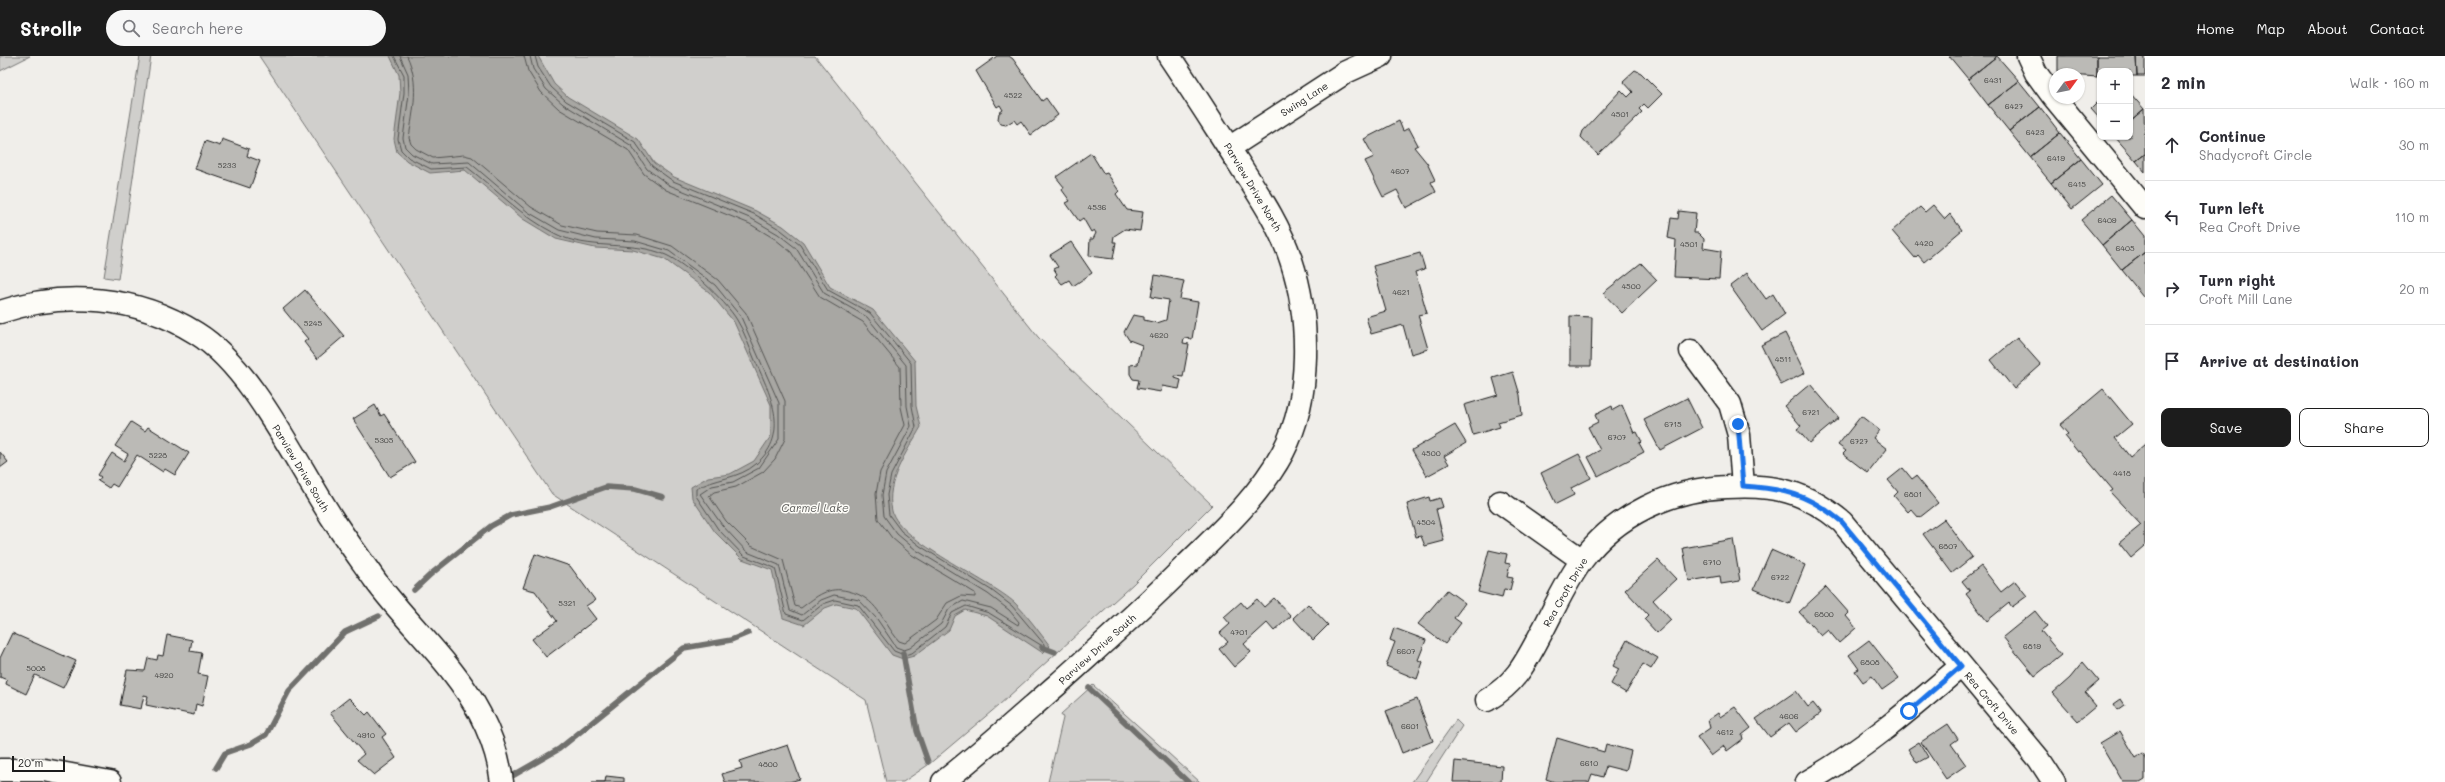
<!DOCTYPE html>
<meta charset="utf-8">
<style>
body{margin:0;font-family:Mali,sans-serif;background:#f7f7f7;color:#2b2b33}
.controls{position:absolute;right:12px;top:12px;display:grid;overflow:hidden;border-radius:8px;box-shadow:0 1px 3px #0004}
.controls button{width:36px;height:36px;display:grid;place-items:center;padding:0;border:0;border-bottom:1px solid #e1e1e2;background:#fff;color:#2b2b33;font:20px sans-serif}
.compass{position:absolute;left:2049px;top:12px;width:36px;height:36px;border-radius:50%;background:#fff;box-shadow:0 1px 3px #0004;rotate:57deg}
.scale{position:absolute;left:12px;bottom:10px;width:53px;box-sizing:border-box;padding-left:4px;border:2px solid #1c1c1c;border-top:0;font-size:11px;line-height:14px;white-space:nowrap;color:#1c1c1c;-webkit-text-stroke:3px #fdfcf7;paint-order:stroke}
.stop{position:absolute;width:12px;height:12px;margin:-9px;border:3px solid #1a73e8;border-radius:50%;background:#fff}
.stop.end{background:#1a73e8;border-color:#fff;box-shadow:0 1px 4px #0008}
.list{margin:0;padding:0;list-style:none}
h2{display:flex;justify-content:space-between;align-items:center;height:52px;margin:0;padding:0 16px;font-size:17px}
h2 small{font-size:13px;font-weight:400;color:#7c7c81}
.list li{display:grid;grid-template-columns:26px 1fr auto;gap:12px;align-items:center;box-sizing:border-box;height:72px;padding:0 16px;border-top:1px solid #e1e1e2}
.list b{display:block;font-size:15px;white-space:nowrap}
.list p{margin:0;font-size:13px;white-space:nowrap;color:#7c7c81}
.list em{font-size:13px;font-style:normal;color:#7c7c81}
.actions{display:flex;gap:8px;padding:12px 16px}
.actions a{flex:1;padding:9px 0;border:1px solid #1c1c1c;border-radius:8px;text-align:center;font-size:14px;color:#1c1c1c}
.actions .main{background:#1c1c1c;color:#fff}
.icon{flex:none;width:22px;height:22px;fill:none;stroke:currentColor;stroke-width:2;stroke-linecap:round;stroke-linejoin:round}
.map{position:relative;flex:none;width:2145px;height:726px;overflow:hidden}
header{display:flex;align-items:center;gap:24px;box-sizing:border-box;height:56px;padding:0 20px;background:#1c1c1c;color:#fff}
header strong{font-size:19px}
nav{display:flex;gap:22px;margin-inline-start:auto;font-size:14px}
.search{width:280px;height:36px;background:#f7f7f7;display:flex;align-items:center;gap:10px;box-sizing:border-box;padding:0 14px;border-radius:22px;color:#7c7c81;font-size:15px}
main{display:flex}
aside{flex:1;background:#fff}
.map>svg:first-child{display:block}
.green{fill:#d0cfcc;stroke:#767674}
.water{fill:#a8a7a3;stroke:#706f6d}
.lines{fill:none;stroke-linecap:round;stroke-linejoin:round}
.shore{stroke:#545452;stroke-width:1}
.stream{stroke:#706f6d;stroke-width:5.5}
.building{fill:#bbbab6;stroke:#1c1c1c}
.minor-casing{stroke:#1c1c1c;stroke-width:25}
.minor{stroke:#fdfcf7;stroke-width:22}
.route{stroke:#1a73e8;stroke-width:5}
.labels{text-anchor:middle;dominant-baseline:central;stroke-width:3;stroke-linejoin:round;paint-order:stroke}
.number-label{font-size:8px;fill:#444442}
.street-label{font-size:10px;fill:#1c1c1c;stroke:#fdfcf7}
.water-label{font-size:11px;font-style:italic;fill:#5b5b59;stroke:#fdfcf7}
</style>
<header>
<strong>Strollr</strong>
<div class="search"><svg class="icon" aria-label="search" viewBox="0 0 24 24"><circle cx="10" cy="10" r="6"/><path d="M15 15l6 6"/></svg>Search here</div>
<nav><a>Home</a><a>Map</a><a>About</a><a>Contact</a></nav>
</header>
<main>
<div class="map">
<svg width="2145" height="726" viewBox="0 0 2145 726">
<rect width="100%" height="100%" fill="#f0eeea"/>
<filter id="ink" filterUnits="userSpaceOnUse"><feTurbulence type="fractalNoise" baseFrequency=".025" numOctaves="2"/><feDisplacementMap in="SourceGraphic" scale="8" xChannelSelector="R" yChannelSelector="G"/><feConvolveMatrix kernelMatrix="1 2 1 2 8 2 1 2 1" color-interpolation-filters="sRGB"/></filter>
<g filter="url(#ink)">
<!-- green -->
<path class="green" d="M0,0H30L0,15Z
M140,0H151L118,223L104,221Z
M259,0H815L1038,281L1212,449L1133,528L998,650L928,709L903,726H886L866,644L552,438Z
M1093,629L1200,726H1048L1063,662L1061,658Z
M1456,664L1462,670L1426,726H1412Z"/>
<!-- water -->
<path class="water" d="M390,0H538L554,28L568,41L638,83L654,107L674,121L756,155L783,170L803,186L830,231L873,254L915,305L916,350L921,371C907,396 885,425 892,455C899,485 990,524 1015,547C1028,560 1039,576 1050,590L1043,597L987,560L965,554L955,560L949,574L914,600L903,603L892,599L856,552L836,548L825,552L804,569L783,562L772,514L742,503L715,476L692,442L691,431L708,421L730,418L754,405L771,380V349L734,266L709,236L664,203L633,194L595,192L556,183L523,163L465,114L430,117L407,105L397,96L394,83L400,37L399,19Z"/>
<g class="lines">
<!-- shore -->
<path class="shore" d="M394,0L404,19V37L398,83L401,94L409,102L431,113L467,111C497,134 522,161 556,178C588,195 632,184 666,199C686,208 725,244 737,264C744,275 749,290 754,302C769,336 792,377 756,408C739,423 715,422 696,433V440L718,473L744,500L775,512L786,558L803,564L823,548L835,544L858,549L894,595L904,599L912,597L945,571L952,557L966,550L989,557L1044,591V588L1012,550L991,534L920,490L901,475L889,459L887,439L891,419L916,371L912,350L911,307L870,257L828,234L800,189L781,174L754,158L673,125L652,110L635,86L566,45L551,31L538,11L535,0
M400,0L408,18L409,38L403,82L405,91L412,98L432,108L469,106L528,156L559,174L596,183L635,185L669,195L715,229L741,261L779,347V383L759,412L733,426L712,430L700,438L722,469L747,496L779,509L790,554L802,559L821,544L834,539L859,544L877,563L896,591L904,594L910,592L941,568L949,553L963,545L991,552L1018,569L1019,566L1009,554L988,538L916,494L897,478L884,460L882,439L886,417L911,370L907,350L906,309L867,261L824,237L796,192L778,178L752,163L669,129L647,113L632,90L563,48L546,33L533,13L530,0
M407,0C420,27 413,54 409,82L411,88L416,93L433,102L464,99L472,101L531,151L562,169L597,177L637,179L672,190L718,224L746,257L785,345V383L775,403L763,416L736,431L714,436L709,440L726,465L751,490L783,504L795,550L801,552C817,540 828,530 848,535C878,542 881,564 899,585L905,587L936,564L947,547L961,540L975,541V537L912,499L892,482L878,463L876,438L880,416L905,369L901,351L900,311L863,266L820,241L791,196L775,183L750,168L666,134L644,118L628,94L559,53L541,36L528,15L524,0"/>
<!-- stream -->
<path class="stream" d="M414,534L431,518L491,470L511,459L550,451L606,431L635,433L663,441
M1042,591L1055,596
M903,597L917,675L928,706
M1089,632L1188,726
M216,712L225,697L251,688L266,679L289,635L345,576L379,560
M514,719L559,693L684,592L731,584L748,577"/>
</g>
<!-- building -->
<path class="building" d="M997,0H1009L1013,3L1042,45L1046,42L1058,59L1031,79L1021,65L1017,68L1014,64L1006,69L1001,68L998,63L999,57L1003,54L1000,49L997,51L976,15Z
M1949,0H1997L1968,23Z
M1997,0L2019,25L1988,49L1968,23Z
M2058,0H2097V21L2058,18Z
M2097,0H2136L2137,20H2130V15H2100V21H2097Z
M2136,0H2145V20H2137Z
M1635,14L1641,17L1662,38L1648,52L1644,48L1639,53L1642,56L1598,99L1581,81L1583,75L1621,34L1628,41L1633,36L1623,25Z
M2019,25L2040,51L2009,75L1988,49Z
M2130,37L2144,53L2130,65Z
M2100,44V63L2091,53Z
M2040,51L2060,77L2030,101L2009,75Z
M2144,53L2145,98L2136,105L2115,81H2130V65Z
M1399,65L1403,75L1409,72L1418,89L1414,91L1427,107L1435,124L1431,126L1436,136L1406,152L1397,134L1383,141L1365,105L1374,101L1364,83Z
M2060,77L2081,103L2051,127L2030,101Z
M222,83L249,93L247,100L260,105L250,132L195,113L205,85L220,90Z
M1091,97L1104,118L1107,117L1119,135L1116,138L1127,154L1143,156L1140,175L1125,173L1114,180L1113,186H1116L1113,203L1089,200L1090,183H1093L1096,177L1094,174L1091,176L1083,162L1079,165L1066,147L1070,145L1062,134L1064,131L1056,121Z
M2145,98V116L2136,105Z
M2081,103L2102,129L2072,153L2051,127Z
M2111,139L2132,164L2102,189L2081,164Z
M1933,149L1945,163L1950,158L1962,174L1924,206L1918,199L1915,202L1892,175L1920,151L1925,156Z
M1679,155L1696,157L1694,177H1698L1704,183L1703,192L1721,195L1719,223L1674,221L1676,184L1668,182L1671,162L1678,163Z
M2132,164L2145,180V196L2122,214L2102,189Z
M1071,186L1092,217L1073,230L1069,224L1062,228L1055,220L1057,218L1054,213L1058,211L1050,199Z
M2145,196V238L2143,240L2122,214Z
M1420,197L1425,213L1415,216L1427,257L1418,259L1428,293L1411,298L1403,269L1371,278L1366,261L1386,255L1373,210Z
M1641,207L1657,224L1622,257L1603,237Z
M1747,217L1766,243L1773,238L1785,258L1762,275L1730,230Z
M1155,219L1184,225L1180,243L1198,246L1192,283L1184,282L1183,287L1189,288L1183,321L1175,320V322L1181,324L1179,333L1162,330L1161,336L1137,332L1139,324L1133,323L1130,318V309L1138,308L1142,289L1129,284L1124,276L1133,259L1144,261V264L1157,267L1166,264L1169,244L1151,241Z
M305,234L344,280L317,303L304,286L308,283L283,253Z
M1570,260L1592,261L1591,310H1570Z
M1785,277L1805,317L1781,329L1761,289Z
M2017,282L2041,309L2014,333L1991,304Z
M1513,316L1520,339L1522,359L1498,366L1500,371L1473,379L1464,349L1498,339L1493,322Z
M1810,328L1839,362L1809,387L1797,373L1801,370L1784,350Z
M2103,333L2132,368L2115,382L2130,401L2145,388V490L2131,502L2119,487L2141,469L2110,436L2113,434L2080,395L2078,396L2065,380L2068,378L2060,369Z
M1687,342L1702,372L1660,394L1644,364Z
M375,349L381,360L384,358L415,406L390,421L353,363Z
M1622,349L1634,377L1637,376L1642,386L1639,387L1644,396L1598,420L1588,401L1600,394L1588,371L1598,366L1595,359L1612,350L1613,354Z
M1861,360L1879,374L1873,382L1887,393L1868,417L1843,398L1846,395L1838,389Z
M131,366L145,375L148,371L189,397L175,419L165,413L163,416L137,399L117,431L112,428L109,432L98,425L101,421L98,419L112,397L124,405L128,398L115,390Z
M1455,369L1466,387L1444,400L1449,408L1427,420L1412,394Z
M0,396L8,406L0,412Z
M1579,398L1591,422L1571,432L1574,439L1556,448L1541,417Z
M1903,412L1912,423L1916,420L1938,447L1919,462L1911,453L1908,456L1894,440L1898,436L1888,424Z
M1429,441L1430,445L1440,442L1443,451L1436,453L1444,485L1425,490L1421,480L1416,481L1407,448Z
M1944,463L1972,501L1952,517L1923,478Z
M1733,483L1740,525L1721,528L1720,520L1689,525L1683,492Z
M1489,494L1507,498L1505,507L1510,508L1507,521L1513,522L1510,534L1504,533L1502,542L1478,536Z
M1771,494L1805,509L1789,548L1754,533Z
M535,498L570,510L595,544L586,550L596,563L546,601L532,583L557,565L535,535L523,532Z
M1658,504L1676,523L1653,544L1671,564L1657,577L1644,563L1648,559L1625,534Z
M1981,510L2001,536L2015,525L2027,540L2012,551L2009,547L1987,565L1966,538L1970,535L1962,525Z
M1826,531L1849,557L1846,560L1856,572L1839,587L1828,574L1821,580L1799,556Z
M1447,534L1465,547L1454,562L1461,567L1445,588L1418,568Z
M1274,542L1291,560L1274,575L1267,567L1244,588L1251,596L1234,611L1219,593L1228,586L1220,577L1230,568L1224,561L1241,546L1246,552L1257,543L1264,551Z
M1308,548L1328,569L1313,584L1293,562Z
M2035,555L2047,570L2041,575L2061,599L2035,620L2003,581Z
M1394,572L1426,584L1418,604L1423,606L1417,623L1386,610L1395,586L1390,584Z
M12,577L76,605L63,632L35,619L26,638L6,628L7,624L0,621V602Z
M167,579L192,584L190,595L202,597L198,618L208,620L202,650L196,648L194,659L146,649L148,640L144,639L141,653L120,649L127,614L145,615L148,602L157,604L158,599L163,600Z
M1627,584L1658,602L1651,613L1643,608L1626,637L1611,628L1619,613L1613,610Z
M1869,584L1899,622L1882,634L1872,620L1863,626L1855,615L1859,613L1849,599Z
M2083,606L2099,625L2085,637L2096,650L2078,665L2053,637L2070,622Z
M1796,635L1808,651L1813,647L1821,657L1796,676L1789,667L1770,681L1756,663Z
M349,642L366,659L369,656L386,678L382,681L396,702L374,719L357,704L364,698L330,657Z
M1417,643L1433,685L1402,697L1386,655Z
M2121,643L2125,649L2118,654L2114,648Z
M1735,651L1751,672L1742,679L1743,683L1727,695L1724,690L1711,700L1697,681L1710,672L1708,664L1718,657L1720,661Z
M1948,668L1958,683L1951,688L1966,709L1946,723L1921,686Z
M2120,675L2136,702L2143,697L2145,701V723L2140,726H2123L2100,687Z
M1557,682L1604,696L1606,688L1631,695L1626,715L1606,710L1603,721L1592,718L1589,726H1555L1546,723Z
M1919,686L1928,701L1917,707L1908,693Z
M788,689L800,723L789,726H725L722,718L742,712L740,705Z
M1455,705L1502,710L1501,726H1453Z
M606,720L624,722V726H592H605Z"/>
<g class="lines">
<defs>
<path id="minor" d="M2028,0L2036,17L2052,39L2145,152
M1229,92L1346,16L1381,0
M0,256C65,234 137,240 196,277C253,312 297,409 334,465C347,485 361,504 375,524C408,569 454,608 480,658C491,679 499,703 502,726
M1691,295L1730,348L1739,379L1743,430
M1500,446L1582,504
M1487,644C1518,626 1527,603 1544,572C1556,549 1567,524 1583,503C1616,459 1671,433 1727,431C1774,428 1805,435 1842,466L2039,703L2054,726
M0,714H44L110,726
M943,726C983,695 1020,661 1058,628C1100,590 1142,553 1182,513C1218,478 1259,441 1283,396C1312,341 1310,261 1291,204C1279,167 1257,136 1236,103C1214,69 1192,34 1169,0
M1807,726C1863,694 1912,652 1961,610"/>
</defs>
<!-- minor casing -->
<use href="#minor" class="minor-casing"/>
<!-- minor -->
<use href="#minor" class="minor"/>
</g>
</g>
<g class="lines" filter="url(#ink)">
<!-- route -->
<path class="route" d="M1738,368L1743,430C1785,433 1808,438 1842,466L1961,610L1909,655"/>
</g>
<g class="labels">
<!-- number labels -->
<g class="number-label">
<text x="1993" y="24">6431</text>
<text x="1013" y="39">4522</text>
<text x="2014" y="50">6427</text>
<text x="1620" y="58">4501</text>
<text x="2035" y="76">6423</text>
<text x="2056" y="102">6419</text>
<text x="227" y="109">5233</text>
<text x="1400" y="115">4607</text>
<text x="2077" y="128">6415</text>
<text x="1097" y="151">4536</text>
<text x="2107" y="164">6409</text>
<text x="1924" y="187">4420</text>
<text x="1689" y="188">4501</text>
<text x="2125" y="192">6405</text>
<text x="1631" y="230">4500</text>
<text x="1401" y="236">4621</text>
<text x="313" y="267">5245</text>
<text x="1159" y="279">4620</text>
<text x="1783" y="303">4511</text>
<text x="1811" y="356">6721</text>
<text x="1673" y="368">6715</text>
<text x="1617" y="381">6707</text>
<text x="384" y="384">5305</text>
<text x="1859" y="385">6727</text>
<text x="1431" y="397">4500</text>
<text x="158" y="399">5228</text>
<text x="2122" y="417">4418</text>
<text x="1913" y="438">6801</text>
<text x="1426" y="466">4504</text>
<text x="1948" y="490">6807</text>
<text x="1712" y="506">6710</text>
<text x="1780" y="521">6722</text>
<text x="567" y="547">5321</text>
<text x="1824" y="558">6800</text>
<text x="1239" y="576">4701</text>
<text x="2032" y="590">6819</text>
<text x="1406" y="595">6607</text>
<text x="1870" y="606">6808</text>
<text x="36" y="612">5008</text>
<text x="164" y="619">4920</text>
<text x="1789" y="660">4606</text>
<text x="1410" y="670">6601</text>
<text x="1725" y="676">4612</text>
<text x="366" y="679">4910</text>
<text x="1589" y="707">6610</text>
<text x="768" y="708">4800</text>
</g>
<!-- street labels -->
<g class="street-label">
<text transform="translate(1304 43) rotate(-33)">Swing Lane</text>
<text transform="translate(1253 131) rotate(59)">Parview Drive North</text>
<text transform="translate(301 412) rotate(59)">Parview Drive South</text>
<text transform="translate(1565 536) rotate(-60)">Rea Croft Drive</text>
<text transform="translate(1097 593) rotate(-42)">Parview Drive South</text>
<text transform="translate(1992 647) rotate(50)">Rea Croft Drive</text>
</g>
<!-- water labels -->
<g class="water-label">
<text x="815" y="451">Carmel Lake</text>
</g>
</g>
</svg>
<div class="controls">
<button>+</button>
<button>−</button>
</div>
<svg class="compass" viewBox="-18 -18 36 36"><path d="M0-13l5 13h-10z" fill="#e53935"/><path d="M0 13l5-13h-10z" fill="#7c7c81"/></svg>
<div class="scale">20 m</div>
<div class="stop" style="left:1909px;top:655px"></div>
<div class="stop end" style="left:1738px;top:368px"></div>
</div>
<aside>
<h2>2 min<small>Walk · 160 m</small></h2>
<ul class="list">
<li><svg class="icon" aria-label="ahead" viewBox="0 0 24 24"><path d="M12 20V5M6 11l6-6 6 6"/></svg><div><b>Continue</b><p>Shadycroft Circle</p></div><em>30 m</em></li>
<li><svg class="icon" aria-label="left" viewBox="0 0 24 24"><path d="M17 20v-9H6M10 6l-5 5 5 5"/></svg><div><b>Turn left</b><p>Rea Croft Drive</p></div><em>110 m</em></li>
<li><svg class="icon" aria-label="right" viewBox="0 0 24 24"><path d="M7 20v-9h11M14 6l5 5-5 5"/></svg><div><b>Turn right</b><p>Croft Mill Lane</p></div><em>20 m</em></li>
<li><svg class="icon" aria-label="arrive" viewBox="0 0 24 24"><path d="M6 21V4h12l-3 4 3 4H6"/></svg><div><b>Arrive at destination</b></div></li>
</ul>
<div class="actions"><a class="main">Save</a><a>Share</a></div>
</aside>
</main>
